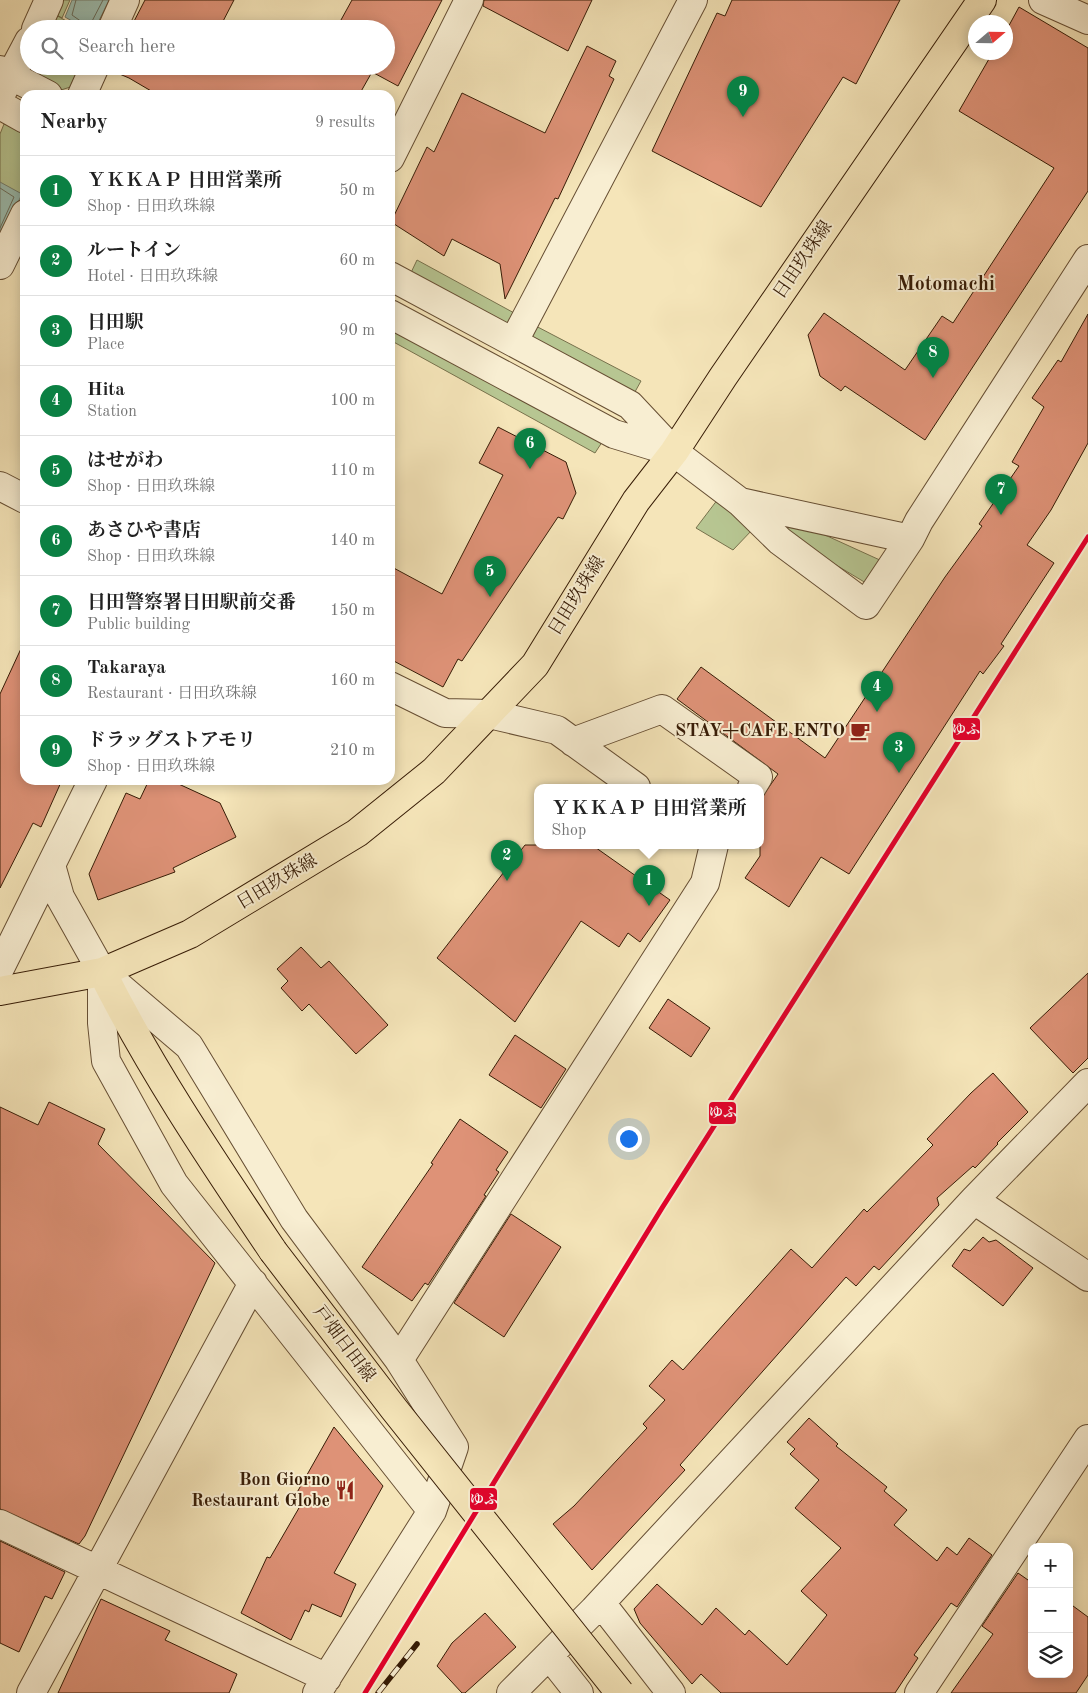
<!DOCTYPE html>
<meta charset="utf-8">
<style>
body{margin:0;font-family:"Old Standard TT","Noto Serif JP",serif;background:#f2f2f2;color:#222}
.controls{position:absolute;right:15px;bottom:15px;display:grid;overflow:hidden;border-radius:10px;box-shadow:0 2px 12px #0003}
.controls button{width:45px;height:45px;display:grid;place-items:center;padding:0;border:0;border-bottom:1px solid #e0e0e0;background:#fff;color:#222;font:25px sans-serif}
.compass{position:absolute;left:968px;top:15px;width:45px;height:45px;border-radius:50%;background:#fff;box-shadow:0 2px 12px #0003;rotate:70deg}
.you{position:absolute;left:628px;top:1138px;width:18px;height:18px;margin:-12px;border:4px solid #fff;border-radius:50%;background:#1a73e8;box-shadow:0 0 0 8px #1a73e833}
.badge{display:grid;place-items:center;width:32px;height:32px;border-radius:50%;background:#0b8043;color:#fff;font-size:16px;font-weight:700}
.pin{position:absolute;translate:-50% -41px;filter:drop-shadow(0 1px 2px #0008)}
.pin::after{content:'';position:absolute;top:26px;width:18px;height:15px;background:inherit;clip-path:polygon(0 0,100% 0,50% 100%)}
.popup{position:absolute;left:534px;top:784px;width:230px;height:65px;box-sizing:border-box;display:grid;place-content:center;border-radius:10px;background:#fff;filter:drop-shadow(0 1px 4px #0005);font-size:16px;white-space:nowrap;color:#767676}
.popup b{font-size:19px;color:#222}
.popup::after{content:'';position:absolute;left:50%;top:100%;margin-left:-10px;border:10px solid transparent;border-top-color:#fff}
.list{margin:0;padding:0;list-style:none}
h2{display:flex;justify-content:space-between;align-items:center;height:65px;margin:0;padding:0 20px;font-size:21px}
h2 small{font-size:16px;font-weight:400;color:#767676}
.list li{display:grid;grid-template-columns:32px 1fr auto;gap:15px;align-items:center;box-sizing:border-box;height:70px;padding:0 20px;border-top:1px solid #e0e0e0}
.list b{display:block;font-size:19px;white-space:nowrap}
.list p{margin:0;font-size:16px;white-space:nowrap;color:#767676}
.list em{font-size:16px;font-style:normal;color:#767676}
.icon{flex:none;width:28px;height:28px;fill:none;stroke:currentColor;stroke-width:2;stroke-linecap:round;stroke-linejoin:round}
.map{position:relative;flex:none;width:1088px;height:1693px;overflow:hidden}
.search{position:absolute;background:#fff;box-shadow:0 2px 12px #0003;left:20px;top:20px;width:375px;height:55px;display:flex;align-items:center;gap:12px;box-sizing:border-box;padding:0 18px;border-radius:28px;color:#767676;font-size:19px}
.panel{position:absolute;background:#fff;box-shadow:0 2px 12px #0003;left:20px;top:90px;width:375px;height:695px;border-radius:15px}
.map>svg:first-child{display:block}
.green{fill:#b7c692;stroke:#77714c}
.water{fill:#9cbfb2;stroke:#747e6d}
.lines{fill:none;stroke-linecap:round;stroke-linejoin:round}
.shore{stroke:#6a6e5c;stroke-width:1}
.building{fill:#de9277;stroke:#371c06}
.minor-casing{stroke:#664e33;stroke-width:30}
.major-casing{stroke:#371c06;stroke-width:30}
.minor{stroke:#f8eed2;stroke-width:28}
.major{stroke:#f5e5b9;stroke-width:28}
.rail-casing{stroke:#371c06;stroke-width:5.5}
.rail{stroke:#f8eed2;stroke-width:4;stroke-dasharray:11;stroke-linecap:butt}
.major-bridge-casing{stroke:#371c06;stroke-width:30;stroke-linecap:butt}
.major-bridge{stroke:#f5e5b9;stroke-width:28}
.rail-1-casing{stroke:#f8eed2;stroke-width:9}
.rail-1{stroke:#e4002b;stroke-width:5}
.labels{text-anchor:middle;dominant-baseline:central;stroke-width:4;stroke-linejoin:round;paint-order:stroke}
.street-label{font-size:18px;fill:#371c06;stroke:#f8eed2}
.poi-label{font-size:18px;font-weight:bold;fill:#371c06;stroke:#f8eed2;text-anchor:end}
.quarter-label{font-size:20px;font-weight:bold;fill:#371c06;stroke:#f8eed2}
.line-badge{stroke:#f8eed2;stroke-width:2}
.badge-label{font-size:14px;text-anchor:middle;font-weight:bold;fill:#fff}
</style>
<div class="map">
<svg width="1088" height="1693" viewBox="0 0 1088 1693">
<rect width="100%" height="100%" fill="#f5e5b9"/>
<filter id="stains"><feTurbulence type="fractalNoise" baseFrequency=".004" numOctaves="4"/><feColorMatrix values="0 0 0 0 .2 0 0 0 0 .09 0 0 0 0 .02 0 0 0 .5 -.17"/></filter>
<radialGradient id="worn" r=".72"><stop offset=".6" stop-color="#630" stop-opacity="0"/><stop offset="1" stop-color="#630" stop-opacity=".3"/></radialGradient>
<!-- green -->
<path class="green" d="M57,0H70L62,18L52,12Z
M56,15L80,29H49Z
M34,66H88L83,83L61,90C50,84 37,80 34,66Z
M21,121L25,122V198L0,183V134L4,124Z
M417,260L516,314L505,333L407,281Z
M390,318L606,436L595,453L390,340Z
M532,324L641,381L631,399L521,341Z
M718,499L753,529L733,550L696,528Z
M781,521L814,530L882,561L866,583L786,535Z"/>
<!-- water -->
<path class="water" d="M72,0H109L95,29H86L65,17Z
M0,182L22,194L0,240Z"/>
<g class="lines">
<!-- shore -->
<path class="shore" d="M76,0L72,15L89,27L103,0
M0,188L14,197L0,228"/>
</g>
<!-- building -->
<path class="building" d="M145,0H234L219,29H130Z
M352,0H442L398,86L372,72L359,95H158L129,78L110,70L111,66H386V29H336Z
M484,0H592L568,51L483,6Z
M732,0H900L856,84L843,77L761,207L652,151L717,13L725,16Z
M1019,7L1088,48V191L925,440L845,386L841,391L820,376L808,335L824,313L905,370L942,316L953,323L1054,168L959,111L993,52H1006V31Z
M587,46L616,61L609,76L614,79L558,199L555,198L505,299L500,264L452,239L444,256L391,222L427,147L434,152L462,93L545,133Z
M1088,314V443L1051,510L1027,545L1054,563L1001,644L1004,646L983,674L980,671L849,874L821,857L789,907L745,878L760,856V800L778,774L677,699L701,667L825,758L945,577L982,526L979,524L1019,466L1012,462L1044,407L1032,398L1058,360L1061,362Z
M498,427L566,462L576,493L563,519L558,517L462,661L458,659L443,687L390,659V566L442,594L503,475L479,463Z
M25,640V780H62L41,827L33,823L0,888V694Z
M149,780H170L220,803L236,837L173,868L175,872L98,900L89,874L126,793L140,799Z
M525,845H592L670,900L640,942L628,933L619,947L581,921L515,1022L437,958Z
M301,947L321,968L329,961L388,1025L356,1054L309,1004L302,1011L281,988L288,981L277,969Z
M1088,973V1058L1073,1073L1030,1028Z
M668,999L710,1028L691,1057L649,1028Z
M515,1035L566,1069L541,1108L489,1075Z
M993,1073L1028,1112L997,1143L998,1144L975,1168L973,1166L937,1198L939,1205L879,1270L874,1266L856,1286L846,1277L680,1465L685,1470L592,1570L553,1524L574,1506L647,1428L643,1424L665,1400L649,1386L672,1360L683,1370L791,1249L812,1268L864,1209L867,1212L933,1145L927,1139L971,1093Z
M49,1102L105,1129L98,1144L215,1263L85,1536L79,1544L0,1509V1107L38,1125Z
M460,1119L508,1152L496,1170L499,1172L484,1195L486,1196L428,1285L425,1283L412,1301L362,1267L433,1164L431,1163Z
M511,1214L561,1247L504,1337L454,1303Z
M983,1237L989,1242L996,1240L1033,1268L1003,1306L952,1266L964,1249L970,1251Z
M809,1418L838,1444L836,1446L887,1487L884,1491L907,1510L894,1525L937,1561L947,1547L957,1555L969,1538L992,1555L957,1607L951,1603L914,1655L918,1658L895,1693H721L701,1674L692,1684L640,1623L634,1609L657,1584L702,1625L716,1608L745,1635L749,1630L787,1665L827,1615L801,1591L841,1548L795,1508L819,1480L790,1454L795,1449L787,1442Z
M334,1427L383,1486L334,1573L356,1584L341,1617L312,1604L309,1612L305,1610L291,1640L241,1613L267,1557L270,1558L303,1501L295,1496Z
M0,1541L65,1572L52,1599L45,1596L19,1652L0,1643Z
M1018,1573L1028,1580L1032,1575V1674H1069V1603L1088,1617V1675L1076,1693H951L993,1634L982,1626Z
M101,1599L170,1631L165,1640L237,1674L229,1693H58Z
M485,1613L516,1647L465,1693H462L437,1666L452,1643Z"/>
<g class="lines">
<defs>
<path id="minor" d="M1043,0L1088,20
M36,29L49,0
M112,29L125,0
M0,70L48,95
M82,95L95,66
M0,96L29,41
M0,105L25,119
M390,158L469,0
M0,265L25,214
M390,276L630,405L674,452L740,502L780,541L866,605L910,539L740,502
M390,314L614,434L673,452
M514,341L693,0
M0,486L25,499
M910,539L919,521L1088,259
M390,686L445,713L489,714L557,730L636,787
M573,742L662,709L758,777L752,787
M51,865L60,897L102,972L189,1046L294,1219L399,1360L454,1447L432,1511L317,1693
M0,968L93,780
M102,972V1023L106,1061L174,1184L432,1511
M974,1200L1088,1277
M399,1360L705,883L714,845
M0,1524L327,1678
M601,1603L671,1693
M549,1655L579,1693
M31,1693L253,1283
M511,1693L594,1610L974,1200L1088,1083
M919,1693L1088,1439"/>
<path id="major" d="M102,972C151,1070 212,1160 273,1251
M0,991L102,972L190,934L357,833L434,771L535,665L636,501L674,452L723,377L982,0"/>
</defs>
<!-- minor casing -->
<use href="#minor" class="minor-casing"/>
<!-- major casing -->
<use href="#major" class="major-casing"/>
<!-- minor -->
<use href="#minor" class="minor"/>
<!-- major -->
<use href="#major" class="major"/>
<defs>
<path id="rail" d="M378,1693L417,1644"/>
</defs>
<!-- rail casing -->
<use href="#rail" class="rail-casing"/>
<!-- rail -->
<use href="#rail" class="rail"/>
<defs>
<path id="major-bridge" d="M273,1251L394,1409L620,1693"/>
</defs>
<!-- major-bridge casing -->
<use href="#major-bridge" class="major-bridge-casing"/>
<!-- major-bridge -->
<use href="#major-bridge" class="major-bridge"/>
<defs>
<path id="rail-1" d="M365,1693L662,1208L1088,537"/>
</defs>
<!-- rail-1 casing -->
<use href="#rail-1" class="rail-1-casing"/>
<!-- rail-1 -->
<use href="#rail-1" class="rail-1"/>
</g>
<!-- icons -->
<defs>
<symbol id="cafe-bare" viewBox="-9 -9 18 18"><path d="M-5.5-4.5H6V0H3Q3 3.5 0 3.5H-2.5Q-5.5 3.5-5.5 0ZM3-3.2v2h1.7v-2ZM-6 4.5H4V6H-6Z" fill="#8f2418" stroke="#f8eed2" stroke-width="2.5" paint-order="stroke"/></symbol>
<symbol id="restaurant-bare" viewBox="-9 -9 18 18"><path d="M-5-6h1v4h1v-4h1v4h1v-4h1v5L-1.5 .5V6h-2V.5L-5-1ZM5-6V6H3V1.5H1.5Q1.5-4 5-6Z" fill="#8f2418" stroke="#f8eed2" stroke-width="2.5" paint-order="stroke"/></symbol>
</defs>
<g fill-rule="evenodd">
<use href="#cafe-bare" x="846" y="717" width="28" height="28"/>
<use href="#restaurant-bare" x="331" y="1476" width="28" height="28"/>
</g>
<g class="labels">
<!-- street labels -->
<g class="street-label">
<text transform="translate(803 260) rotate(-56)">日田玖珠線</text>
<text transform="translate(577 596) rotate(-58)">日田玖珠線</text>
<text transform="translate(277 882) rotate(-31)">日田玖珠線</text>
<text transform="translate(344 1344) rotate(53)">戸畑日田線</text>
</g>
<!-- poi labels -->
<g class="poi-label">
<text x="845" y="731">STAY+CAFE ENTO</text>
<text x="330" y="1480">Bon Giorno<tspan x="330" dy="21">Restaurant Globe</tspan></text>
</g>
<!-- quarter labels -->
<g class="quarter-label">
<text x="946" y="285">Motomachi</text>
</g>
</g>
<g class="line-badge">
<rect x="952" y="717" width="29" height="24" rx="5" fill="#e4002b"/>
<rect x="708" y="1101" width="29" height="24" rx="5" fill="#e4002b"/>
<rect x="469" y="1487" width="29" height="24" rx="5" fill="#e4002b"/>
</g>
<g class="badge-label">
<text x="966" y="734">ゆふ</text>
<text x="723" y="1117">ゆふ</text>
<text x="484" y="1504">ゆふ</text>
</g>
<rect width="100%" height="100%" filter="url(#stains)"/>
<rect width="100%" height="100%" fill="url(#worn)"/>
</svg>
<div class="controls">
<button>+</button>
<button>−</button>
<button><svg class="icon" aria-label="layers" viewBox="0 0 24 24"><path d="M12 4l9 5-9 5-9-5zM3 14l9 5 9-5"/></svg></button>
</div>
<svg class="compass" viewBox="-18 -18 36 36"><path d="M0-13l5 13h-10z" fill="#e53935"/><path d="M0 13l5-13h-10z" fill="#767676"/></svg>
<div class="you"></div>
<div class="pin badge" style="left:649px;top:906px">1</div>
<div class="popup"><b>ＹＫＫＡＰ 日田営業所</b>Shop</div>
<div class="pin badge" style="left:507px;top:881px">2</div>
<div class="pin badge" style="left:899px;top:773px">3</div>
<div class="pin badge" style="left:877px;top:712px">4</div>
<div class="pin badge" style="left:490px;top:597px">5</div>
<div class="pin badge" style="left:530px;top:469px">6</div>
<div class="pin badge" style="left:1001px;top:515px">7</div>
<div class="pin badge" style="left:933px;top:378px">8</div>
<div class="pin badge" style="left:743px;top:117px">9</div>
<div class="search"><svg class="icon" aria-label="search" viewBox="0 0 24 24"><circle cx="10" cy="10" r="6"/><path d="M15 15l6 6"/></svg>Search here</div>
<section class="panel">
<h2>Nearby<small>9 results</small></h2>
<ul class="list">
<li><span class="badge">1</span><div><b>ＹＫＫＡＰ 日田営業所</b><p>Shop · 日田玖珠線</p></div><em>50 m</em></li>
<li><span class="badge">2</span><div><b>ルートイン</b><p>Hotel · 日田玖珠線</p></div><em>60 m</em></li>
<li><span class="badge">3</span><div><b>日田駅</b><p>Place</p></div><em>90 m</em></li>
<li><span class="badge">4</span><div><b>Hita</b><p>Station</p></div><em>100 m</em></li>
<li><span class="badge">5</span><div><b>はせがわ</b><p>Shop · 日田玖珠線</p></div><em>110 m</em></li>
<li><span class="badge">6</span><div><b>あさひや書店</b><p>Shop · 日田玖珠線</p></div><em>140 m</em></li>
<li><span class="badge">7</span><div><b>日田警察署日田駅前交番</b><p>Public building</p></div><em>150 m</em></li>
<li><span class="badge">8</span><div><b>Takaraya</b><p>Restaurant · 日田玖珠線</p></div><em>160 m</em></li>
<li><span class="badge">9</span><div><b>ドラッグストアモリ</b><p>Shop · 日田玖珠線</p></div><em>210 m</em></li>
</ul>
</section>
</div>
